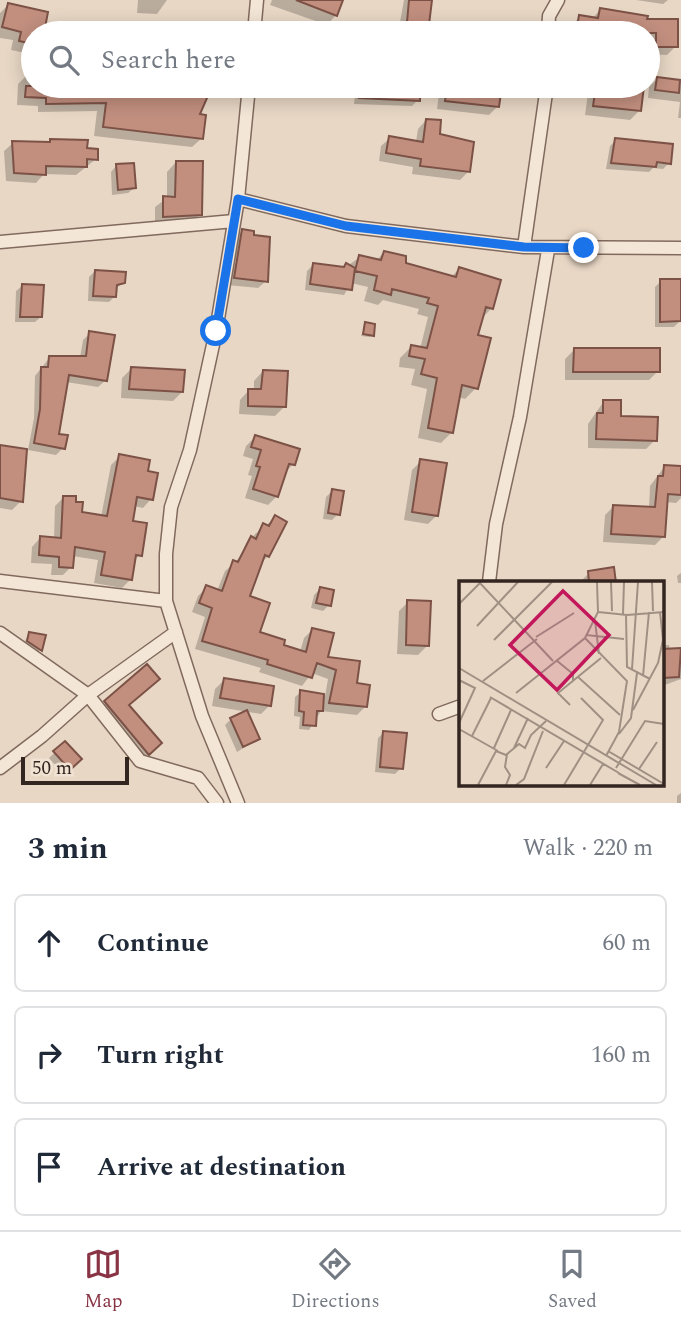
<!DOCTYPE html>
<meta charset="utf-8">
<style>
body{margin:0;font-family:Spectral,serif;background:#f2f2f3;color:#1f2937}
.scale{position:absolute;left:21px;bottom:18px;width:108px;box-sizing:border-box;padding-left:7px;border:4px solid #33251f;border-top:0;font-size:19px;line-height:24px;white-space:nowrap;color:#33251f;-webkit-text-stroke:5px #f1e3d3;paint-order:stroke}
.stop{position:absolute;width:21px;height:21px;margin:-16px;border:5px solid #1a73e8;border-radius:50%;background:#fff}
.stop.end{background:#1a73e8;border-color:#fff;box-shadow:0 2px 7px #0008}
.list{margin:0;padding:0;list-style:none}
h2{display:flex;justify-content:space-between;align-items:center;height:91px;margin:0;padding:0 28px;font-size:30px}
h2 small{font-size:23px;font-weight:400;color:#747a83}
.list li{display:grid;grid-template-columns:46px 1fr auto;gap:21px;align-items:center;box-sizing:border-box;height:98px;margin:0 14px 14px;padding:0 14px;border:2px solid #e0e1e3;border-radius:10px}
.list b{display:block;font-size:26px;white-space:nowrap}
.list em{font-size:23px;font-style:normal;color:#747a83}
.icon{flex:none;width:38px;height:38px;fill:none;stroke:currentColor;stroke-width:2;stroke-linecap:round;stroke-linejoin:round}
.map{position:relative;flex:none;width:681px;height:803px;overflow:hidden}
.search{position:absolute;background:#fff;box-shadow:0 4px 18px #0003;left:21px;right:21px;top:21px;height:77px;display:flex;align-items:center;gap:18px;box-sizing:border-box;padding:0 24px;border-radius:38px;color:#747a83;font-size:26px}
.sheet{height:427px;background:#fff}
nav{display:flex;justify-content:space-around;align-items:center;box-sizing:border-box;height:98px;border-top:2px solid #e0e1e3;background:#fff;font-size:19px;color:#747a83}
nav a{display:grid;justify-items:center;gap:4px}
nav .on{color:#893444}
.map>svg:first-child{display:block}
.shadow{fill:#0003}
.building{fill:#c28f7f;stroke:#7d5246;stroke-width:2}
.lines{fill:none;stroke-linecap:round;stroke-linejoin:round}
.minor-casing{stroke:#816a5d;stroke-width:15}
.minor{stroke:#f4e6d7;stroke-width:12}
.route{stroke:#1a73e8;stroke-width:9}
.inset-road{fill:none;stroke:#a09083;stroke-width:2}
.view{fill:#c2185b;fill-opacity:0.15;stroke:#c2185b;stroke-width:3.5}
.inset-edge{fill:none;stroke:#33251f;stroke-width:3.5}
</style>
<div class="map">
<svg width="681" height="803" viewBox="0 0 681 803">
<rect width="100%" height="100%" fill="#e8d7c5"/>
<!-- shadow -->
<path class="shadow" d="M138,0H167L157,14L137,13Z
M272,0H341L336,15L327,25L270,5Z
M404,0H430L426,33H398Z
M636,0H668L663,4Z
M8,5L46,14L42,33H33V51L30,54L11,50L13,40L0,38V13Z
M600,10L676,30V46L667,55L648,54V33H570L572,25L580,17L592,19Z
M27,75H33V86H206L205,98L197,115L202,138L192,147L94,136L97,111L38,112V106L17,105L18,84Z
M657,79L681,82V118H678L680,102L648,98L649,87Z
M356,86H418V100L412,106L354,104Z
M440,86H500L498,106L489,115L437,109Z
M589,86H642L639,111L630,120L585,115Z
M426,120L469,171L460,180L412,174L413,167L379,161L381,146L390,138L416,142L418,129Z
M616,140L669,163L663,169L653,168L649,172L606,169L610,146Z
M13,143L86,150L96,159L76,175L44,174L36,183L6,181L4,151Z
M176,162L200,214L191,224L155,225V207L167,198V172Z
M116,166L134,188L128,193L112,195L111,172Z
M242,231L266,281L258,288L227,285L235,238Z
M384,252L404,265L451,277L459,269L492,308L481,319L476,336V388L465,399L458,397L452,432L441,443L418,438L427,389L411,385L415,369L399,367L400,358L411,347L420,349L428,317L417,314L419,309L383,300L378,305L364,301L368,287L351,283L344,295L305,290L307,271L313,265L343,269L360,257L376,261Z
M95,271L123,283L115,289V296L109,302L88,301L89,277Z
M661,281L680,321L674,327H655V287Z
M22,286L41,317L35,322H15L16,291Z
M366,324L372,335L370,337L361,336Z
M90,333L106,380L98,387L66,382L57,435L63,448L56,455L28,450L34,418L35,376L50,357L80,358L83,340Z
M574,350L658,371L649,380H565V359Z
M131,369L182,392L173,401L121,398L122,378Z
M263,371L284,407L275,416L239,414L240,400L249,390L254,391V381Z
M604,401L619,418L655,440L646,449L588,448V424Z
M255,437L293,464L284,474L277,496L268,505L245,498L252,476L248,475L253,459L243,456L246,446Z
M0,447L21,501L12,510L0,508Z
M120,456L145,473L151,499L143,508L134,506L131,522L140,555L133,561L130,580L122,588L94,583L98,560L72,556L71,567L63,575H51L52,564L31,563L32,547L40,538L54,539L55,506L63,498L80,514L101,517L111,465Z
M421,461L437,515L428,524L404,520L412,470Z
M665,466L681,468V498L676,503L665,502L663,537L655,545L603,542L605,515L613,507L649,509L650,486Z
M332,491L338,514L332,520L323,519L326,497Z
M275,518L268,556L261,563L248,597L257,633L300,652L304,638L312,630L326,659L355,685L365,707L357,715L321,711L309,730L299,729L300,717L294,716L295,697L301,692L325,696L328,679L312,673L302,686L259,672L261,668L195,649L205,617L192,612L198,596L207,587L217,591L225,571L235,563L255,534Z
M589,573L614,582H580Z
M681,573V583H678L677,576Z
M320,589L329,605L323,611L311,608L314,595Z
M408,602L427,646L418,655L397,654L399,611Z
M29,633L40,650L35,655L22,647Z
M662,645H669L670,651L681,650V679L662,686Z
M147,666L127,706L151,752L139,763L96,712Z
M224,680L270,705L261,714L212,706L215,689Z
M231,719L258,739L237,752L225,725Z
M384,732L401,768L395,774L375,772L378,738Z
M65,743L79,759L63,774L49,758Z
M681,793V803H677V796Z"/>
<!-- building -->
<path class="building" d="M296,0H343L337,16Z
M409,0H432L428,33H406Z
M8,3L48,12L44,33H33V44L19,41L21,32L2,27Z
M600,8L648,16L647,19H678V47H656V33H576L579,15L598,18Z
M657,77L680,80L679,93L655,90Z
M26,86H208L207,98L200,114L206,115L203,139L103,127L106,103L46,104V98L25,97Z
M360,86H420V101L359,98Z
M447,86H502L499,107L445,101Z
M596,86H644L641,111L593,106Z
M426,119L441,120L440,134L474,142L470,172L420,166L421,159L386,153L389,136L423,142Z
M615,138L673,144L671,164L657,162L656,167L611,163Z
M50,139L88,140L87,148L98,149V160L87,159V167L46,166V175L14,173L12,141L50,142Z
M176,161H203L202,215L163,217V196L175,197Z
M134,163L136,188L118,190L116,164Z
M242,229L254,231V235L270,237L268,282L234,278Z
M384,251L406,256V263L456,277L459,267L501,280L493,309L486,307L478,335L491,338L478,389L462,385L453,433L428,428L437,378L421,374L425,359L409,356L411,345L427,348L438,306L427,303L429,298L392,289L391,295L374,290L377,276L355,271L359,255L381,260Z
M313,263L344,267L346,263L355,268L352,290L310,284Z
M95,270L126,272L125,283L117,285L116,297L93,296Z
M660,279H681V321L660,322Z
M22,284L44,285L42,317H20Z
M365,322L375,324L374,336L363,334Z
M89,331L115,335L107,381L69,375L59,434L68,435L65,449L34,443L40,409L41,367H48L49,356H86Z
M574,348H660V372H573Z
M131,367L185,370L183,392L129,389Z
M263,370L288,371L286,407L248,406V389H261Z
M603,400H621V416L658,417L657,441L596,439L597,413H603Z
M255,435L300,449L295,465L289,464L278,497L253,489L260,467L256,466L261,450L251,447Z
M0,445L27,449L23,502L0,498Z
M119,454L150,460L148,471L158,473L153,500L137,497L133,521L147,523L142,556L136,555L132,580L101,575L105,552L75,547L73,568L59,567V557L39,555L40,536L61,538L63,496H76V502H83L82,512L107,516Z
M420,459L447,463L438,516L412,512Z
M664,465L681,466V495L668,494L665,537L611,534L613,505L655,507L658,476H663Z
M332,489L344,491L340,515L328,513Z
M275,515L287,522L269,557L265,555L250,596L270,603L260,632L285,640L284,645L306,652L312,628L334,633L328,657L360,661L357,683L370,685L367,707L329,703L336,670L317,663L312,678L267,664L268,660L202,641L212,608L199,603L206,585L222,591L233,560L238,562L251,536L256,539L263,523L269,526Z
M614,567L616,583H589L588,571Z
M320,587L334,590L331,606L316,603Z
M407,600L431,601L429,646L406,645Z
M29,632L46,635L42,651L27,641Z
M681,648L679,677L663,678L662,649Z
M147,664L160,679L129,705L162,743L149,755L104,701Z
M224,678L274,686L271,706L220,698Z
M300,690L324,694L323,711H317L316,726L303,725L304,712L299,711Z
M247,710L260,739L243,747L230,718Z
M383,731L407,733L403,769L380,767Z
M65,741L82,759L70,770L53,751Z"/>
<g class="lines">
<defs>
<path id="minor" d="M254,33L257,0
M548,33L549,16L558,0
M238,199L346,226L524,247L681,248
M0,242L234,221
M524,247L547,86
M0,581L166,601
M489,582L496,524L520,417L548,250
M0,633L88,695L140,761L198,778L217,803
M439,714L461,706
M0,768L42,736L88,695L176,632
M238,803L202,716L166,601V554L171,507L190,450L216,331L238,199L249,86"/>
</defs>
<!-- minor casing -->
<use href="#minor" class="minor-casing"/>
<!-- minor -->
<use href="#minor" class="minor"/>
</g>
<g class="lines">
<!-- route -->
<path class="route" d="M216,331L238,199L346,226L524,247L584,248"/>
</g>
<!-- overview -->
<g transform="translate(459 581)">
<rect width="205" height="205" fill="#e8d7c5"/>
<path class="inset-road" d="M20,1L94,80M152,1L153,30M193,1L194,30M0,23L21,2M139,31L168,34L205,31M164,33L165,1M167,34L168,86L191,98M136,40L140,73M18,45L59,1M127,54L165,58M77,56L115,32M126,57L168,100L160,151L147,175M35,59L93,1M97,79L114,93V100M0,87L197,204M173,88L179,1M184,95L190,31M119,96L161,134M0,99L16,107L0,142M24,100L78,58M57,112L126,57L139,31L138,1M31,116L160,192M111,124L99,112L142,77M174,129L199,82L204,59L201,31M0,148L39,170M160,153L172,137L178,92M13,155L32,117M35,167L52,129M55,167L69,137M149,170L205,203M87,187L105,160M157,187L186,140L205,143M180,188L198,161M159,192L181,204M19,204L37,170L47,174L60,163L66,167L72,154L87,140M47,204L51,194L46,186L48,173M57,204L65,198L84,150M105,204L144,139L122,117M131,204L144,183"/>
<path class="view" d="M104,10L150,54L98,109L51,64Z"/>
<rect width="205" height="205" class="inset-edge"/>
</g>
</svg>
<div class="scale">50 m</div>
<div class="stop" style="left:216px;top:331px"></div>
<div class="stop end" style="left:584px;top:248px"></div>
<div class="search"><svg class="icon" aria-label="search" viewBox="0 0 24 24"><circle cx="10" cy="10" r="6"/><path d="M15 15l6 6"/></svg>Search here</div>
</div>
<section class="sheet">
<h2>3 min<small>Walk · 220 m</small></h2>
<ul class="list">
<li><svg class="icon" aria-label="ahead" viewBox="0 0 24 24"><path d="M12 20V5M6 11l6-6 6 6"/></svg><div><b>Continue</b></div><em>60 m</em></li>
<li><svg class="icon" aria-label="right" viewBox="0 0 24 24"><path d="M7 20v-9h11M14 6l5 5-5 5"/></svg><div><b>Turn right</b></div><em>160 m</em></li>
<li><svg class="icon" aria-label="arrive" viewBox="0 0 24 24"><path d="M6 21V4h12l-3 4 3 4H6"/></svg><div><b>Arrive at destination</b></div></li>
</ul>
</section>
<nav>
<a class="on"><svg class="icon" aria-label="map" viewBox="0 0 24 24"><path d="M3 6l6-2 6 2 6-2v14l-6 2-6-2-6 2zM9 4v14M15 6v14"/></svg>Map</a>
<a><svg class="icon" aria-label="directions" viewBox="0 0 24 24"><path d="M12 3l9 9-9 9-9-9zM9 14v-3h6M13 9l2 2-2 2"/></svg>Directions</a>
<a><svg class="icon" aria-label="saved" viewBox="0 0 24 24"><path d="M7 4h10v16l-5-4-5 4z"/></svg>Saved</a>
</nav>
